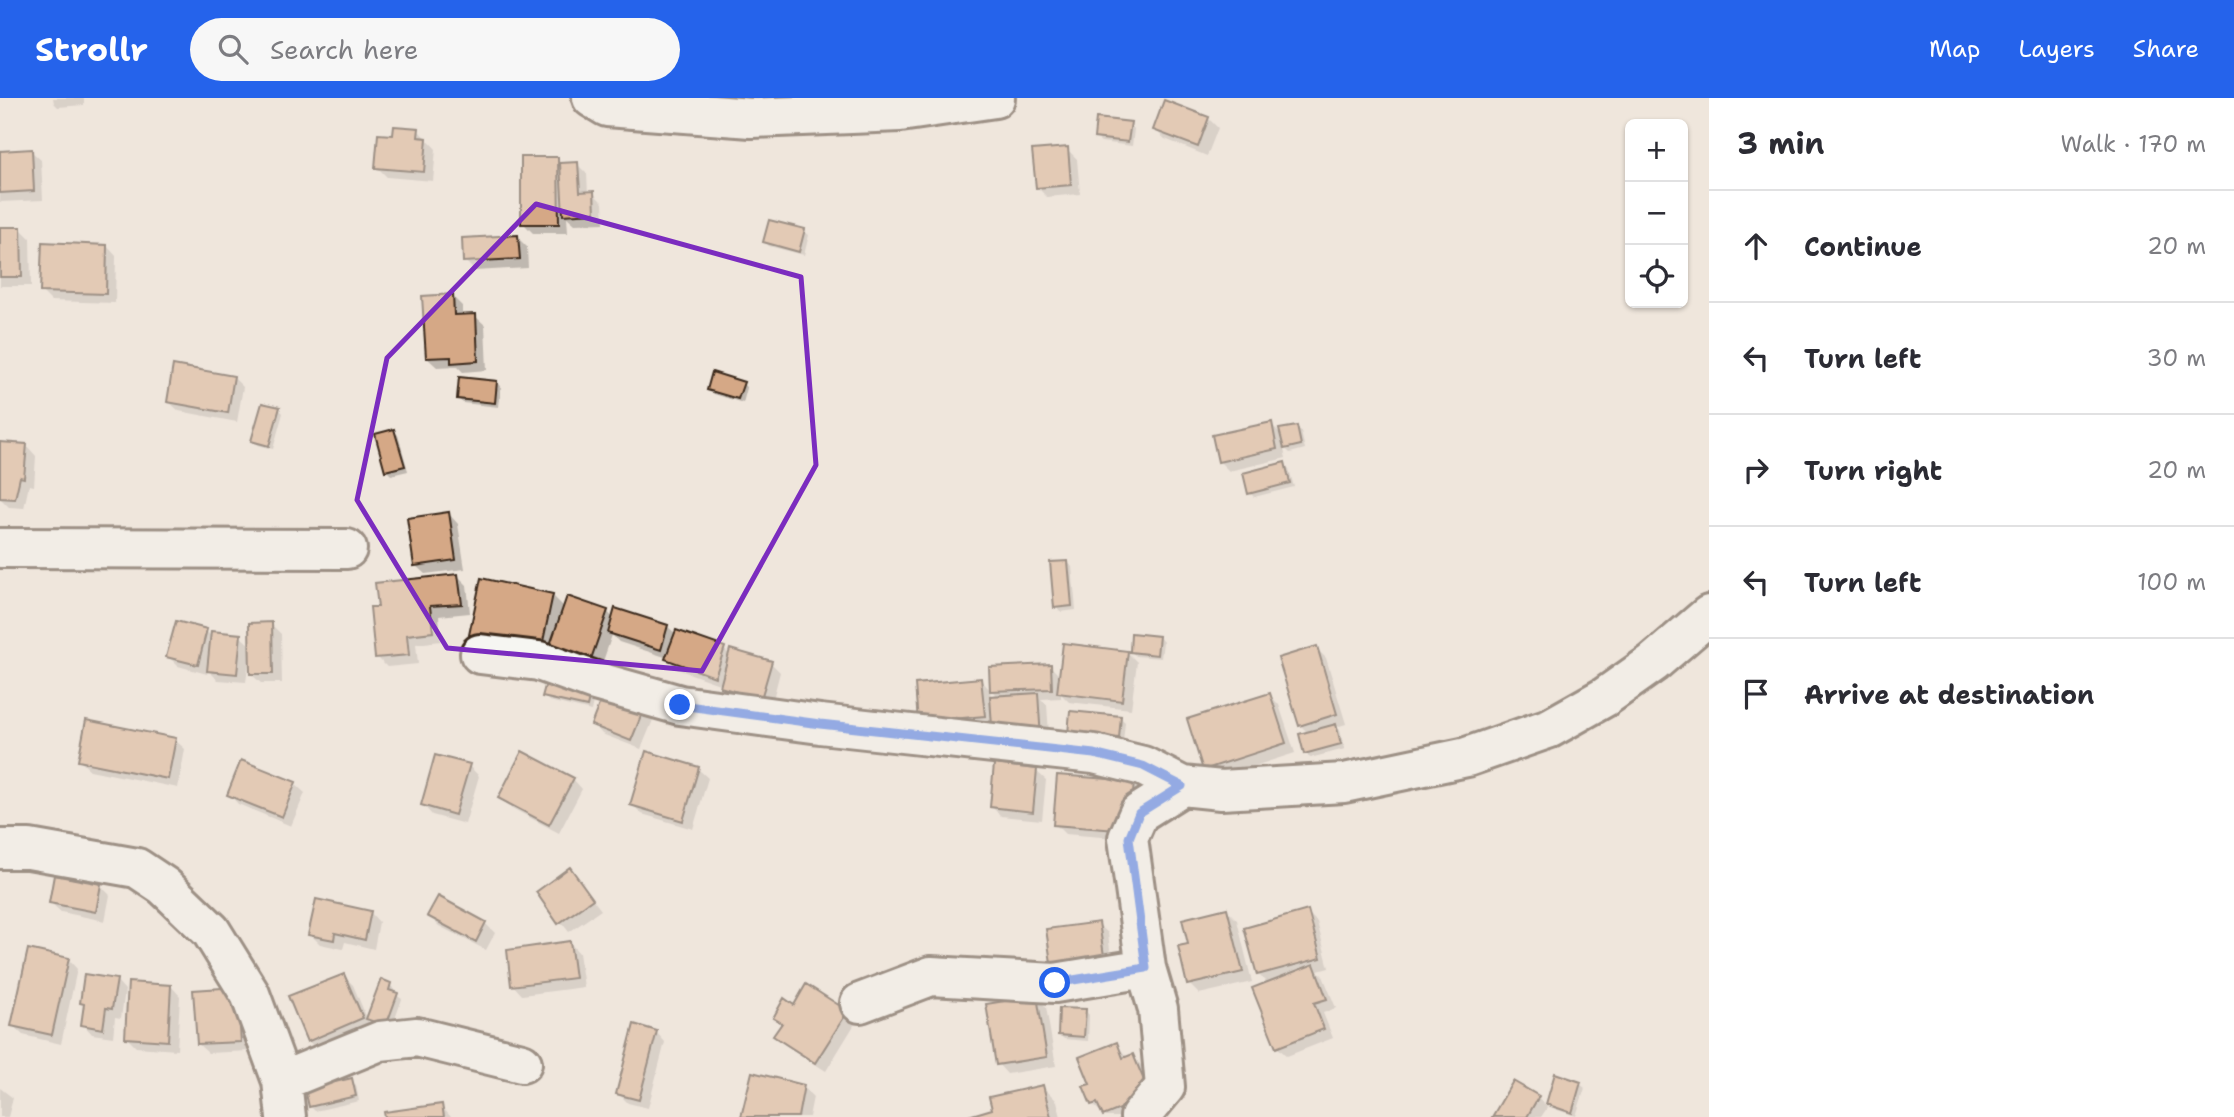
<!DOCTYPE html>
<meta charset="utf-8">
<style>
body{margin:0;font-family:"Shantell Sans",sans-serif;background:#f7f7f7;color:#2b2b33}
.controls{position:absolute;right:21px;top:21px;display:grid;overflow:hidden;border-radius:10px;box-shadow:0 2px 5px #0004}
.controls button{width:63px;height:63px;display:grid;place-items:center;padding:0;border:0;border-bottom:2px solid #e1e1e2;background:#fff;color:#2b2b33;font:35px sans-serif}
.stop{position:absolute;width:21px;height:21px;margin:-16px;border:5px solid #2563eb;border-radius:50%;background:#fff}
.stop.end{background:#2563eb;border-color:#fff;box-shadow:0 2px 7px #0008}
.list{margin:0;padding:0;list-style:none}
h2{display:flex;justify-content:space-between;align-items:center;height:91px;margin:0;padding:0 28px;font-size:30px}
h2 small{font-size:23px;font-weight:400;color:#7c7c81}
.list li{display:grid;grid-template-columns:46px 1fr auto;gap:21px;align-items:center;box-sizing:border-box;height:112px;padding:0 28px;border-top:2px solid #e1e1e2}
.list b{display:block;font-size:26px;white-space:nowrap}
.list em{font-size:23px;font-style:normal;color:#7c7c81}
.icon{flex:none;width:38px;height:38px;fill:none;stroke:currentColor;stroke-width:2;stroke-linecap:round;stroke-linejoin:round}
.map{position:relative;flex:none;width:1709px;height:1019px;overflow:hidden}
header{display:flex;align-items:center;gap:42px;box-sizing:border-box;height:98px;padding:0 35px;background:#2563eb;color:#fff}
header strong{font-size:33px}
nav{display:flex;gap:38px;margin-inline-start:auto;font-size:24px}
.search{width:490px;height:63px;background:#f7f7f7;display:flex;align-items:center;gap:18px;box-sizing:border-box;padding:0 24px;border-radius:38px;color:#7c7c81;font-size:26px}
main{display:flex}
aside{flex:1;background:#fff}
.map>svg:first-child{display:block}
.shadow{fill:#0003}
.building{fill:#d5a886;stroke:#3b2a1e;stroke-width:2}
.lines{fill:none;stroke-linecap:round;stroke-linejoin:round}
.minor-casing{stroke:#3b2a1e;stroke-width:44}
.minor{stroke:#f6f6f2;stroke-width:38}
.route{stroke:#2563eb;stroke-width:9}
.marked{fill:none;stroke:#7b2cbf;stroke-width:5;stroke-linejoin:round}
</style>
<header>
<strong>Strollr</strong>
<div class="search"><svg class="icon" aria-label="search" viewBox="0 0 24 24"><circle cx="10" cy="10" r="6"/><path d="M15 15l6 6"/></svg>Search here</div>
<nav><a>Map</a><a>Layers</a><a>Share</a></nav>
</header>
<main>
<div class="map">
<svg width="1709" height="1019" viewBox="0 0 1709 1019">
<rect width="100%" height="100%" fill="#efe6dc"/>
<filter id="ink" filterUnits="userSpaceOnUse"><feTurbulence type="fractalNoise" baseFrequency=".0143" numOctaves="2"/><feDisplacementMap in="SourceGraphic" scale="14" xChannelSelector="R" yChannelSelector="G"/><feConvolveMatrix kernelMatrix="1 2 1 2 8 2 1 2 1" color-interpolation-filters="sRGB"/></filter>
<g filter="url(#ink)">
<!-- shadow -->
<path class="shadow" d="M53,0H84V7L58,9L54,5Z
M1208,20L1218,30L1207,58L1165,41L1155,32Z
M1130,26L1134,31L1132,48L1101,44L1096,40Z
M418,32L436,51L433,83L387,79L377,69L395,39Z
M1067,51L1077,61L1080,96L1047,99L1037,89Z
M31,53L41,62L43,102L0,104V54Z
M557,61L563,67L577,66L587,76L588,96L593,95L603,105L604,125L575,126L567,119L568,135H533L523,125Z
M20,130L30,140L31,188H0V131Z
M804,133L809,137L804,157L769,148L765,144Z
M517,139L527,149L528,170L475,173L465,163Z
M107,148L116,158L115,205L51,203L41,193Z
M452,198L462,208V218H475L485,227L487,272L463,274L457,268L437,269L427,260Z
M233,279L243,289L237,324L179,313L169,304Z
M496,284L501,289L499,309L463,305L458,301Z
M743,286L747,290L743,305L714,296L709,291Z
M279,311L283,315L273,351L257,347L253,342Z
M1271,326L1282,337L1297,329L1301,334L1305,351L1290,355L1283,348L1286,360L1229,373L1219,363Z
M393,333L398,337L408,373L391,377L387,373L377,337Z
M0,345L27,348L36,358L34,388L29,387L24,410L9,409L0,400Z
M1285,366L1289,371L1294,389L1254,399L1250,395Z
M449,416L458,426L465,471L425,476L415,467Z
M1068,464L1072,469L1076,512L1060,514L1056,509Z
M458,478L467,487L470,515L439,518L441,543L416,546L418,566L387,569L377,559L380,510Z
M553,498L565,510L607,513L614,521L667,528L676,536L724,551L730,557L771,565L780,574L771,609L731,598L722,587L677,571L668,560L619,544L612,537L600,572L480,546L470,537Z
M271,526L281,536L282,585H261L251,576V563H249L246,584L218,582L208,572L207,576L178,568L168,558L206,533L212,539L240,538L251,548Z
M1159,539L1163,544L1161,560L1136,558L1132,554Z
M1316,550L1326,560L1346,626L1336,629L1340,632L1345,651L1310,660L1306,655L1301,637L1308,635L1300,627Z
M1127,554L1137,564L1131,611L1069,604L1061,596V600L1041,601L1047,607L1050,650L929,633L981,582L990,592L991,600L998,599L992,593L1050,568L1061,579Z
M595,594L591,613L549,603L544,598Z
M1270,597L1279,607L1295,655L1214,681L1205,671Z
M643,612L653,622L641,651L602,636L593,626Z
M1120,619L1125,624L1123,644L1074,640Z
M175,642L185,651L178,690L90,672L80,663Z
M469,668L479,678L465,726L432,717L423,707Z
M698,671L708,680L693,731L642,716L632,706Z
M1036,673L1046,682L1042,722L1001,718L991,708Z
M573,681L582,691L559,735L510,709L500,699Z
M1134,685L1143,695L1139,742L1065,736L1055,726Z
M295,686L305,695L291,728L238,706L229,696Z
M570,772L601,812L569,834L538,795Z
M100,787L110,797L105,823L61,814L51,805Z
M1227,812L1237,822L1252,884L1199,896L1189,886L1190,847Z
M370,814L379,824L374,851L345,844L343,851L320,846L310,836Z
M1307,814L1317,824L1329,870L1318,873L1323,878L1336,910L1323,915L1333,940L1287,958L1277,949L1268,886L1258,876Z
M429,818L485,825L495,835L486,852L439,828Z
M1098,826L1108,835L1112,868L1062,874L1053,864Z
M570,845L579,855L584,889L522,897L513,887Z
M68,861L77,871L61,946L23,937L13,928Z
M344,878L353,887L371,930L318,952L308,943Z
M116,882L125,892L121,920L115,919L113,939L92,936L83,926L85,908L82,905Z
M390,887L394,891L393,895L402,901L391,932L373,925L368,921Z
M171,888L180,898L177,952L136,949L127,940Z
M246,900L249,953L208,955L198,946Z
M1037,900L1046,909L1056,968L1007,976L998,966Z
M794,909L847,914L856,924L826,973L785,947L776,938L783,927L775,919Z
M1085,912L1089,917L1088,943L1064,941L1060,937Z
M656,934L665,944L648,1010L628,1005L618,995Z
M1116,946L1128,960L1132,958L1142,968L1154,997L1134,1019H1106L1092,1006V987Z
M1556,978L1580,986L1585,990L1576,1018L1552,1010L1549,1007L1541,1019H1494L1538,999L1547,1009Z
M351,982L356,987L359,1003L315,1013L310,1008Z
M803,989L813,999L809,1019H742Z
M1043,989L1057,1003L1061,1019H968L994,1013Z
M0,990L13,1000L8,1019H0Z
M441,1008L451,1019H387Z"/>
<!-- building -->
<path class="building" d="M1164,2L1209,19L1198,49L1153,32Z
M1096,20L1131,24L1128,44L1094,40Z
M394,28L419,30L418,39L427,40L424,74L375,70L378,36L393,37Z
M1068,49L1071,87L1036,90L1032,52Z
M32,51L34,93L0,95V53Z
M521,59H558L559,126H521Z
M578,64L580,94L594,93L595,115L563,117L560,65Z
M769,122L805,131L799,154L763,144Z
M0,129H21L22,179H0Z
M518,137L520,161L463,164L462,140Z
M42,144L107,147L106,196L40,194Z
M453,196L454,217L476,216L478,263L451,265V259L426,260L422,198Z
M173,267L234,278L228,315L167,304Z
M712,274L744,284L738,301L707,292Z
M459,279L497,283L495,305L457,301Z
M262,305L280,309L269,348L251,343Z
M1272,324L1277,351L1218,364L1212,337Z
M1297,328L1301,347L1284,351L1279,331Z
M394,331L405,368L385,373L375,336Z
M0,344L27,346L24,380L20,379L15,401L0,400Z
M1285,364L1290,385L1248,396L1243,375Z
M449,414L456,462L414,468L407,420Z
M1068,463L1072,508L1054,510L1050,464Z
M458,476L462,506L430,508L433,534L407,537L409,557L375,560L370,509H378L375,485Z
M481,480L553,496L541,553L469,537Z
M567,498L608,512L590,564L549,550Z
M615,510L668,527L661,552L608,535Z
M176,523L207,531L198,567L166,559Z
M272,524L273,576H250L249,525Z
M676,532L725,549L715,579L665,561Z
M211,533L241,536L237,576L207,573Z
M1131,535L1159,538L1157,557L1130,554Z
M1063,545L1128,553L1122,603L1057,595Z
M1317,548L1337,616L1299,628L1278,560Z
M730,551L772,563L761,601L720,589Z
M1051,566L1052,591L990,593L989,569Z
M548,577L592,588L587,609L542,599Z
M981,580L985,618L918,624L915,586Z
M604,594L644,611L631,643L591,627Z
M1038,595L1041,641L993,644L990,598Z
M1270,595L1286,645L1203,672L1187,621Z
M1070,613L1121,618L1119,640L1068,636Z
M86,622L176,640L168,681L78,663Z
M1336,626L1341,646L1304,656L1299,636Z
M522,653L574,680L549,727L498,700Z
M646,653L699,669L683,723L630,707Z
M435,657L470,666L455,717L421,707Z
M241,662L296,684L282,719L227,697Z
M994,666L1037,671L1033,714L990,709Z
M1057,677L1134,683L1130,733L1053,727Z
M570,769L593,801L558,826L536,794Z
M54,777L101,786L96,814L49,805Z
M438,798L486,824L476,844L427,818Z
M316,801L371,813L365,842L335,835L334,842L308,837Z
M1227,810L1243,874L1187,887L1178,848L1188,846L1182,821Z
M1308,812L1321,860L1257,877L1244,830Z
M1099,824L1104,858L1051,865L1046,831Z
M570,843L575,880L511,888L507,852Z
M28,851L69,860L52,937L11,928Z
M1314,866L1327,901L1314,905L1324,931L1276,950L1252,890Z
M84,876L117,881L112,911L106,910L103,931L81,927L84,906L80,905Z
M344,876L363,920L307,944L288,898Z
M381,881L391,885L389,892L398,895L386,928L366,921Z
M128,884L171,887L168,943L125,940Z
M806,886L848,913L815,965L773,938L782,925L773,920L784,900L794,907Z
M237,889L241,944L197,946L193,892Z
M1037,898L1047,959L996,967L986,906Z
M1059,910L1086,911L1084,939L1058,937Z
M634,926L657,933L639,1002L616,996Z
M1117,944L1123,960L1133,956L1146,987L1135,992L1140,1003L1103,1018L1097,1005L1091,1007L1083,988L1090,986L1079,959Z
M752,974L804,987L798,1019H741Z
M1555,975L1581,984L1572,1015L1546,1006Z
M352,980L356,998L309,1009L305,991Z
M1513,983L1539,998L1527,1019H1492Z
M1043,987L1051,1019H965L992,1011L989,999Z
M442,1006L444,1019H385L384,1014Z"/>
<g class="lines">
<defs>
<path id="minor" d="M592,0L607,9L751,20L900,14L995,0
M0,450L347,451
M480,556L539,563L595,583L680,607L820,626L1094,656L1143,668L1182,688
M0,751H29L137,770L164,788L211,833L250,896L282,983L286,1019
M860,905L931,878L1055,885L1146,870
M282,983L380,943L417,939L522,965
M1140,1019L1165,989L1158,911L1146,870L1128,740L1139,715L1182,688L1221,692L1344,685L1467,659L1550,630L1605,599L1653,565L1709,517"/>
</defs>
<!-- minor casing -->
<use href="#minor" class="minor-casing"/>
<!-- minor -->
<use href="#minor" class="minor"/>
</g>
</g>
<g class="lines" filter="url(#ink)">
<!-- route -->
<path class="route" d="M680,607L820,626L1094,656L1143,668L1182,688L1139,715L1129,740L1146,870L1055,885"/>
</g>
<!-- marked area -->
<path d="M0 0H1709V1019H0ZM536,106L801,179L816,367L702,573L447,550L357,402L387,260Z" fill="#efe6dc" fill-opacity=".55" fill-rule="evenodd"/>
<path class="marked" d="M536,106L801,179L816,367L702,573L447,550L357,402L387,260Z"/>
</svg>
<div class="controls">
<button>+</button>
<button>−</button>
<button><svg class="icon" aria-label="locate" viewBox="0 0 24 24"><circle cx="12" cy="12" r="6"/><path d="M12 2v4M12 18v4M2 12h4M18 12h4"/></svg></button>
</div>
<div class="stop" style="left:1055px;top:885px"></div>
<div class="stop end" style="left:680px;top:607px"></div>
</div>
<aside>
<h2>3 min<small>Walk · 170 m</small></h2>
<ul class="list">
<li><svg class="icon" aria-label="ahead" viewBox="0 0 24 24"><path d="M12 20V5M6 11l6-6 6 6"/></svg><div><b>Continue</b></div><em>20 m</em></li>
<li><svg class="icon" aria-label="left" viewBox="0 0 24 24"><path d="M17 20v-9H6M10 6l-5 5 5 5"/></svg><div><b>Turn left</b></div><em>30 m</em></li>
<li><svg class="icon" aria-label="right" viewBox="0 0 24 24"><path d="M7 20v-9h11M14 6l5 5-5 5"/></svg><div><b>Turn right</b></div><em>20 m</em></li>
<li><svg class="icon" aria-label="left" viewBox="0 0 24 24"><path d="M17 20v-9H6M10 6l-5 5 5 5"/></svg><div><b>Turn left</b></div><em>100 m</em></li>
<li><svg class="icon" aria-label="arrive" viewBox="0 0 24 24"><path d="M6 21V4h12l-3 4 3 4H6"/></svg><div><b>Arrive at destination</b></div></li>
</ul>
</aside>
</main>
